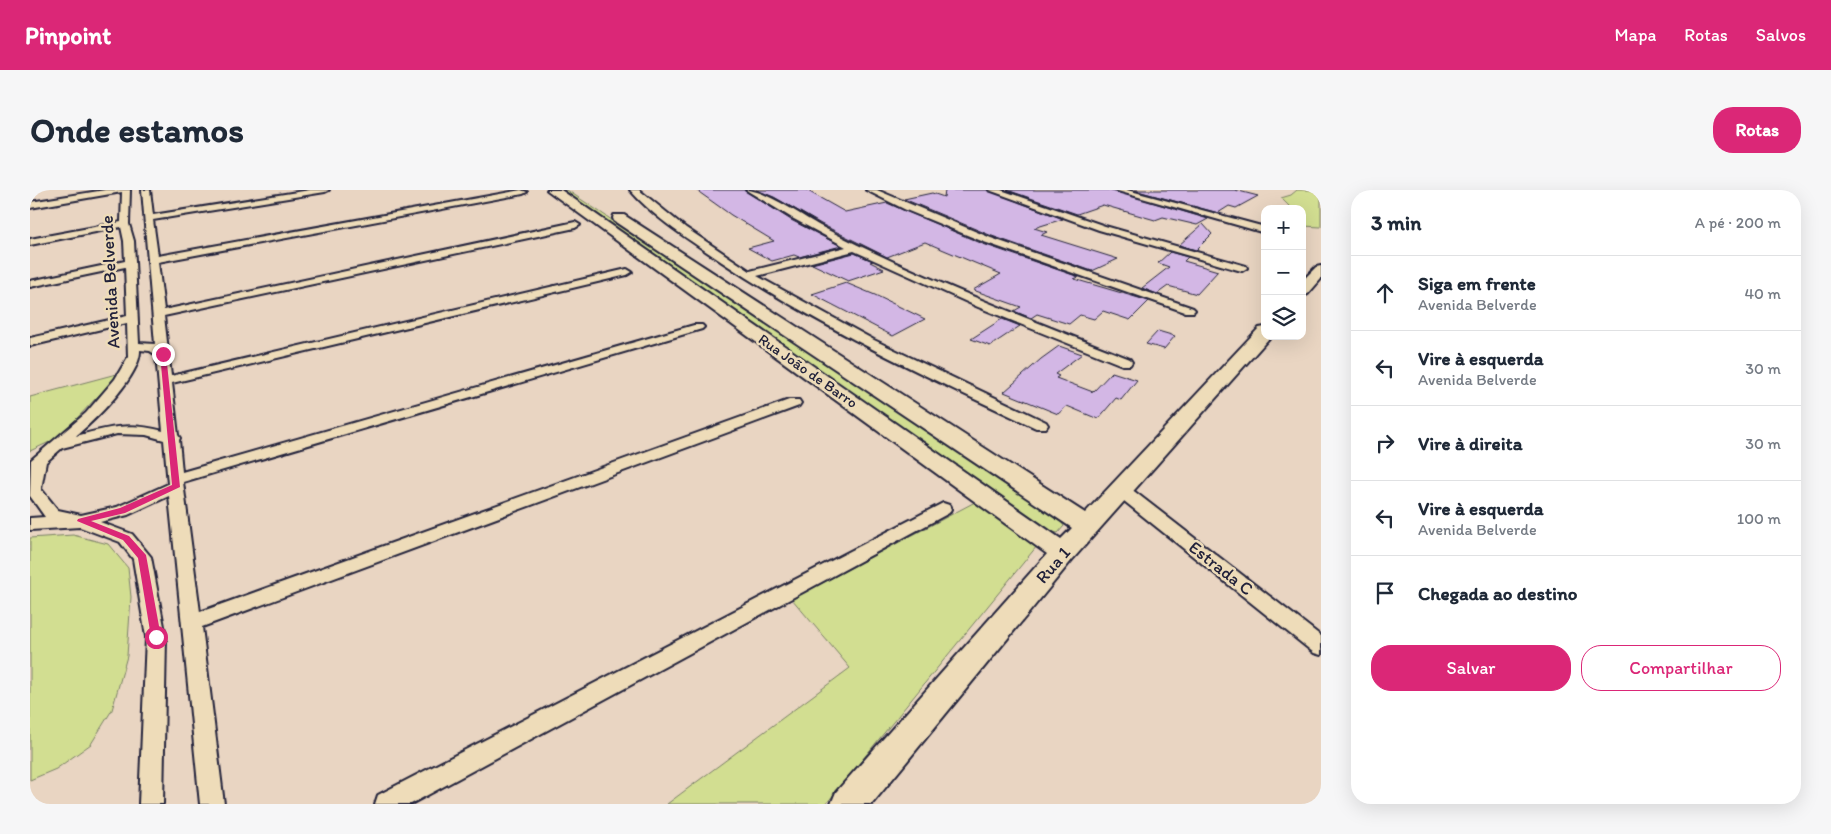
<!DOCTYPE html>
<html lang="pt">
<meta charset="utf-8">
<style>
body{margin:0;font-family:Itim,sans-serif;background:#f6f6f7;color:#1f2937}
.controls{position:absolute;right:15px;top:15px;display:grid;overflow:hidden;border-radius:10px;box-shadow:0 5px 20px #0002}
.controls button{width:45px;height:45px;display:grid;place-items:center;padding:0;border:0;border-bottom:1px solid #e0e1e3;background:#fff;color:#1f2937;font:25px sans-serif}
.stop{position:absolute;width:15px;height:15px;margin:-11px;border:4px solid #db2777;border-radius:50%;background:#fff}
.stop.end{background:#db2777;border-color:#fff;box-shadow:0 1px 5px #0008}
.list{margin:0;padding:0;list-style:none}
h2{display:flex;justify-content:space-between;align-items:center;height:65px;margin:0;padding:0 20px;font-size:21px}
h2 small{font-size:16px;font-weight:400;color:#747a83}
.list li{display:grid;grid-template-columns:32px 1fr auto;gap:15px;align-items:center;box-sizing:border-box;height:75px;padding:0 20px;border-top:1px solid #e0e1e3}
.list b{display:block;font-size:19px;white-space:nowrap}
.list p{margin:0;font-size:16px;white-space:nowrap;color:#747a83}
.list em{font-size:16px;font-style:normal;color:#747a83}
.actions{display:flex;gap:10px;padding:15px 20px}
.actions a{flex:1;padding:11px 0;border:1px solid #db2777;border-radius:20px;text-align:center;font-size:18px;color:#db2777}
.actions .main{background:#db2777;color:#fff}
.icon{flex:none;width:28px;height:28px;fill:none;stroke:currentColor;stroke-width:2;stroke-linecap:round;stroke-linejoin:round}
.map{position:relative;flex:none;width:1291px;height:614px;overflow:hidden;border-radius:20px}
header{display:flex;align-items:center;gap:30px;box-sizing:border-box;height:70px;padding:0 25px;background:#db2777;color:#fff}
header strong{font-size:24px}
nav{display:flex;gap:28px;margin-inline-start:auto;font-size:18px}
.intro{display:flex;align-items:center;justify-content:space-between;box-sizing:border-box;height:120px;padding:0 30px}
h1{margin:0;font-size:35px}
.button{padding:12px 22px;border-radius:20px;background:#db2777;color:#fff;font-size:18px;font-weight:700}
main{display:flex;gap:30px;padding:0 30px}
aside{flex:1;background:#fff;border-radius:20px;box-shadow:0 5px 20px #0002}
.map>svg:first-child{display:block}
.green{fill:#d2de91;stroke:#7a8066}
.building{fill:#d3b7e5;stroke:#22223b}
.lines{fill:none;stroke-linecap:round;stroke-linejoin:round}
.street-casing{stroke:#22223b;stroke-width:4}
.secondary-casing{stroke:#22223b;stroke-width:4}
.street{fill:#eedcb9;fill-rule:evenodd}
.secondary{fill:#eedcb9;fill-rule:evenodd}
.route{fill:#db2777}
.labels{text-anchor:middle;dominant-baseline:central;stroke-width:5;stroke-linejoin:round;paint-order:stroke}
.far-street-label{font-size:15px;fill:#22223b;stroke:#eedcb9}
.street-label{font-size:18px;fill:#22223b;stroke:#eedcb9}
</style>
<header>
<strong>Pinpoint</strong>
<nav><a>Mapa</a><a>Rotas</a><a>Salvos</a></nav>
</header>
<div class="intro"><h1>Onde estamos</h1><a class="button">Rotas</a></div>
<main>
<div class="map">
<svg width="1291" height="614" viewBox="0 0 1291 614">
<rect width="100%" height="100%" fill="#e9d5c2"/>
<filter id="ink" filterUnits="userSpaceOnUse"><feTurbulence type="fractalNoise" baseFrequency=".02" numOctaves="2"/><feDisplacementMap in="SourceGraphic" scale="10" xChannelSelector="R" yChannelSelector="G"/><feConvolveMatrix kernelMatrix="1 2 1 2 8 2 1 2 1" color-interpolation-filters="sRGB"/></filter>
<g filter="url(#ink)">
<!-- green -->
<path class="green" d="M524,0H537L1021,323L1028,328L1034,336L1028,343L1019,341Z
M1267,0H1291V37L1272,36V19H1262L1251,8L1261,5Z
M90,183L28,248L0,261V207Z
M945,312L1007,356L796,614H637L820,478L762,409Z
M43,345L78,354L98,378L101,407L97,466L82,520L61,554L26,579L0,590V348Z"/>
<!-- building -->
<path class="building" d="M666,0H714L761,30L811,56L769,67L764,65L742,71L718,58L744,51L701,25Z
M726,0H776L815,22L857,13L953,54L1049,87L1044,89L1119,111L1100,130L1073,121L1064,129L1050,125L1039,134L1007,124L1001,128L984,121L991,117L943,100L971,84L895,52L857,67L791,34L744,7Z
M915,0H957L1033,29L1004,38L1017,42L1011,45L1088,69L1062,81L962,46L874,9L902,3L914,7Z
M977,0H1082L1178,29L1167,35L1133,27L1125,30L1073,15L1047,24Z
M1104,0H1205L1228,6L1206,18L1199,16L1188,23Z
M1173,34L1182,44L1166,60L1149,55Z
M1140,62L1158,67L1154,71L1188,81L1167,104L1138,96L1127,104L1112,98L1139,77L1128,73Z
M824,63L843,71L840,72L854,79L818,91L782,74Z
M816,93L845,105L895,129L863,146L782,104Z
M972,129L990,136L960,156L941,149Z
M1128,141L1145,146L1134,159L1116,154Z
M1029,156L1052,164L1025,184L1029,186L1026,188L1063,202L1082,182L1107,190L1091,210L1086,208L1068,229L1037,216L1028,224L974,202L1011,169Z"/>
<g class="lines">
<defs>
<path id="street" d="M75,0H100L99,34L104,51L109,153L125,154L112,0H120L123,25L280,0H299L295,2L123,30L128,66L491,0L497,2L493,4L128,72L134,120L545,32L550,35L545,38L134,126L141,186L597,79L602,82L597,85L142,193L148,245L150,248L149,250L152,282L664,135H672L674,137L672,139L153,292L170,422L759,210H769L771,213L769,216L172,437L194,614H170L139,306L98,325L70,332L102,344L121,367L136,447L133,614H109L116,447L103,369L90,352L50,337L0,340V328L15,327L0,306L1,270L56,223L85,189L98,167L97,133L0,156V148L97,126L95,77L0,97V91L95,71L94,51L91,37L0,55V49L91,32L92,2L0,18V12ZM110,160L120,161L126,165L133,241C99,232 80,237 46,246C65,230 111,186 110,160ZM87,244L116,245L134,250L138,294L87,317L51,325L28,320L11,299L16,272L32,258Z
M600,0H609L656,38L720,81L816,57L762,28L716,0C735,0 772,26 790,36C890,88 996,128 1100,169L1102,172L1100,175H1092L948,117L824,61L727,86L844,150L1016,232L1018,235L1016,238H1006C899,188 791,138 692,72C661,51 625,29 600,0Z
M836,0H847L961,48L1163,118L1165,120L1163,122H1155L954,52L876,20Z
M959,0H971L1075,36L1216,76L1217,78L1212,81L1208,80L1069,40Z
M1084,0H1097L1235,37V43Z
M1090,294L1096,295L1291,446V465L1284,463L1084,303L1082,299L1084,295Z
M913,313L919,315L921,319L919,323L381,614H345L348,605Z"/>
<path id="secondary" d="M517,0H531L1031,349L1042,338L584,31L583,28L584,25H594L1055,323L1229,138L1235,137V146H1241L1042,370L842,614H801L806,602L1017,364Z
M1291,76V89L1278,104L1272,106V91L1286,77Z"/>
</defs>
<!-- street casing -->
<use href="#street" class="street-casing"/>
<!-- secondary casing -->
<use href="#secondary" class="secondary-casing"/>
<!-- street -->
<use href="#street" class="street"/>
<!-- secondary -->
<use href="#secondary" class="secondary"/>
</g>
</g>
<!-- route -->
<path class="route" d="M133,163L136,164L150,297L95,323L61,331L99,346L116,365L131,447L126,451L121,447L108,368L93,350L47,331L48,329L90,318L142,295L130,164Z"/>
<g class="labels">
<!-- far-street labels -->
<g class="far-street-label">
<text transform="translate(778 181) rotate(35)">Rua João de Barro</text>
</g>
<!-- street labels -->
<g class="street-label">
<text transform="translate(80 92) rotate(-93)">Avenida Belverde</text>
<text transform="translate(1023 375) rotate(-49)">Rua 1</text>
<text transform="translate(1191 378) rotate(38)">Estrada C</text>
</g>
</g>
</svg>
<div class="controls">
<button>+</button>
<button>−</button>
<button><svg class="icon" aria-label="layers" viewBox="0 0 24 24"><path d="M12 4l9 5-9 5-9-5zM3 14l9 5 9-5"/></svg></button>
</div>
<div class="stop" style="left:126px;top:447px"></div>
<div class="stop end" style="left:133px;top:164px"></div>
</div>
<aside>
<h2>3 min<small>A pé · 200 m</small></h2>
<ul class="list">
<li><svg class="icon" aria-label="ahead" viewBox="0 0 24 24"><path d="M12 20V5M6 11l6-6 6 6"/></svg><div><b>Siga em frente</b><p>Avenida Belverde</p></div><em>40 m</em></li>
<li><svg class="icon" aria-label="left" viewBox="0 0 24 24"><path d="M17 20v-9H6M10 6l-5 5 5 5"/></svg><div><b>Vire à esquerda</b><p>Avenida Belverde</p></div><em>30 m</em></li>
<li><svg class="icon" aria-label="right" viewBox="0 0 24 24"><path d="M7 20v-9h11M14 6l5 5-5 5"/></svg><div><b>Vire à direita</b></div><em>30 m</em></li>
<li><svg class="icon" aria-label="left" viewBox="0 0 24 24"><path d="M17 20v-9H6M10 6l-5 5 5 5"/></svg><div><b>Vire à esquerda</b><p>Avenida Belverde</p></div><em>100 m</em></li>
<li><svg class="icon" aria-label="arrive" viewBox="0 0 24 24"><path d="M6 21V4h12l-3 4 3 4H6"/></svg><div><b>Chegada ao destino</b></div></li>
</ul>
<div class="actions"><a class="main">Salvar</a><a>Compartilhar</a></div>
</aside>
</main>
